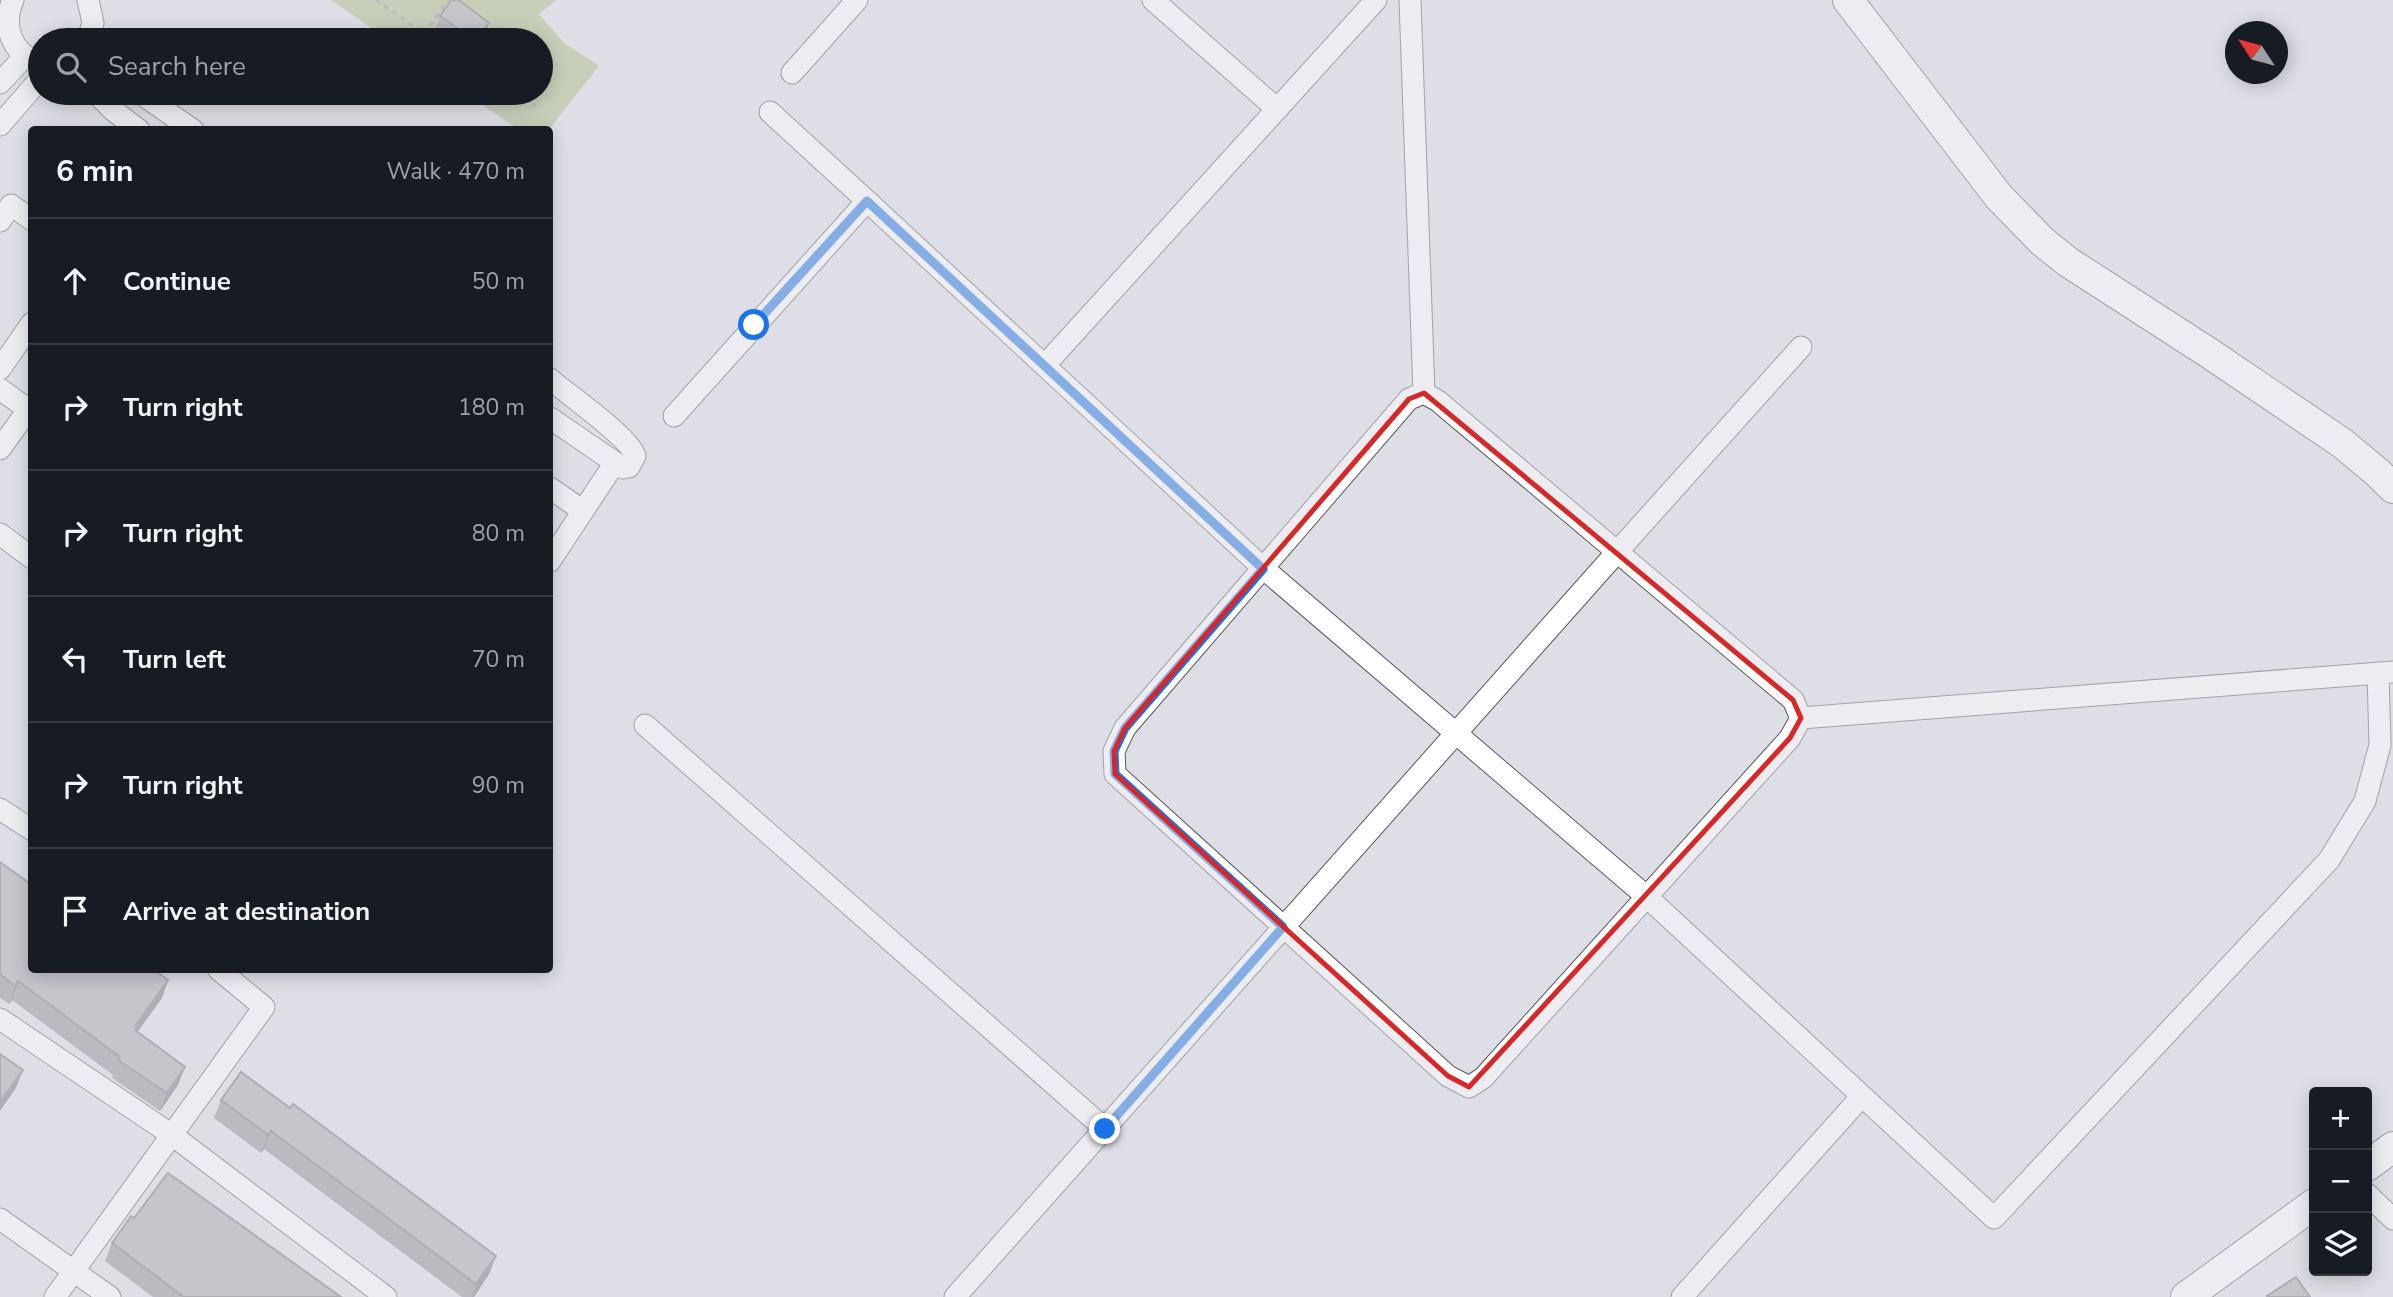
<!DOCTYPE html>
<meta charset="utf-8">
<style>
body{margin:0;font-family:"Nunito Sans",sans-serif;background:#20242c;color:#f1f3f6}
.controls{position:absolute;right:21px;bottom:21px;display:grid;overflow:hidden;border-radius:7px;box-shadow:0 4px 18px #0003}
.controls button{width:63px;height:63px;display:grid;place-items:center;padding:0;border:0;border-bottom:2px solid #363941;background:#171b24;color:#f1f3f6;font:35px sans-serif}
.compass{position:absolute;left:2225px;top:21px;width:63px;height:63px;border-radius:50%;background:#171b24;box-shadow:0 4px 18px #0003;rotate:306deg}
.stop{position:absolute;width:21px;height:21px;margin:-16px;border:5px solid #1a73e8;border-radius:50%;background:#fff}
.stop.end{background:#1a73e8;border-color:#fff;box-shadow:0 2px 7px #0008}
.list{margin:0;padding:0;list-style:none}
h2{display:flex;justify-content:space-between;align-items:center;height:91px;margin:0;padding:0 28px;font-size:30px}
h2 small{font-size:23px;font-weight:400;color:#9ea1a6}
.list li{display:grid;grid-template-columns:46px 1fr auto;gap:21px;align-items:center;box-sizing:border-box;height:126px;padding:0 28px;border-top:2px solid #363941}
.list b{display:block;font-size:26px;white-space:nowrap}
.list em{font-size:23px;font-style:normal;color:#9ea1a6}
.icon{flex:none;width:38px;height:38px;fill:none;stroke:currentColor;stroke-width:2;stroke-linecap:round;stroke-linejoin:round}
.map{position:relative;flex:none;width:2393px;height:1297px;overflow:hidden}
.search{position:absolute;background:#171b24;box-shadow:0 4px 18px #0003;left:28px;top:28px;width:525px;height:77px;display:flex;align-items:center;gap:18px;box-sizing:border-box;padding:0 24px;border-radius:38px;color:#9ea1a6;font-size:26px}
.panel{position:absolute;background:#171b24;box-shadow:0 4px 18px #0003;left:28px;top:126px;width:525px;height:847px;border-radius:7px}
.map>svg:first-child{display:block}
.green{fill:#aabd84}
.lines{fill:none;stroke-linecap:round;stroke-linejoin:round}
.street-casing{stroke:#58595f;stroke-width:23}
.secondary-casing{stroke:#58595f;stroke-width:32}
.path{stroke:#95969b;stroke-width:3.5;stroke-dasharray:5 5;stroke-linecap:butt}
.street{stroke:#fff;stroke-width:21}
.secondary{stroke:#fff;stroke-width:30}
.wall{fill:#8f9096}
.shaded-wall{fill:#74757a}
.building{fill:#a6a7ae;stroke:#74757a;stroke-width:2}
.route{stroke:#1a73e8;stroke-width:9}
.marked{fill:none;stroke:#d62828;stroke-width:5;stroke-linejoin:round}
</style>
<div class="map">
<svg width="2393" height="1297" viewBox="0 0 2393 1297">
<rect width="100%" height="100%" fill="#dedfe6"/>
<!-- green -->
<path class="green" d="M331,0H556L539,14L564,43L599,66L549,129H518L465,93H541V40H389Z"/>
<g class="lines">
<defs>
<path id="street" d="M13,0C2,26 11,54 40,63
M88,0L93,23L88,40
M1153,0L1277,109
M1410,0L1424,393L1409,399L1125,728L1114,751L1115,774L1448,1076L1469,1087L1483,1078L1790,738L1801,718L2393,672
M792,73L857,0
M0,83L25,56
M96,93L114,111L139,130
M140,93L193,130
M770,112L867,201
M0,125L40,79
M0,221L11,205L32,220
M1045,365L1376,0
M0,369L32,323
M550,379C567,394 631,438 635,456L629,467L623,468L550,418
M0,389L32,412
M1424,393L1438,401L1793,700L1801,718
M674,416L867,201L1263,568L1647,897L1994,1218L2329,860L2365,801L2380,745L2378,673
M0,449L28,410
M550,488L583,511
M0,534L32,558
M550,561L614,464
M645,725L1105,1129
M0,809L32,830
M0,1019L172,1135L386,1297
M2367,1194L2393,1219
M0,1219L110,1297
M55,1297L264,1007L219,970
M955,1297L1617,552L1801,347
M1682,1297L1862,1096"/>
<path id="secondary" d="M1848,0L1999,197L2043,242L2068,262L2209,353L2342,443L2378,473L2393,488
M2367,1166L2393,1147
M2186,1297L2314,1204"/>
</defs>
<!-- street casing -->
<use href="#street" class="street-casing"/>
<!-- secondary casing -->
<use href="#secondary" class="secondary-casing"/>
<!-- path -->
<path class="path" d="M376,0L433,40
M424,34L448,0
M516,93L536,106"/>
<!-- street -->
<use href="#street" class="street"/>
<!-- secondary -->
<use href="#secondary" class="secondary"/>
</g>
<!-- wall -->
<path class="wall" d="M440,16L485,35L481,40H453L436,28Z
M0,862L32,970L168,980L162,998L137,1032L178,1085L160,1111L112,1078L113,1075L12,1000L9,1004L0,998Z
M221,1100L496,1256L489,1274L474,1297H462L264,1149L261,1153L214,1118Z
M112,1243L341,1297H153L105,1261Z"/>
<!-- shaded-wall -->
<path class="shaded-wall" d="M489,23L485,35L481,40H476Z
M168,980L162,998L133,1038L136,1025Z
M18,981L12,1000L9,1004L15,986Z
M185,1067L178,1085L160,1111L167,1093Z
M23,1070L16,1088L0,1111V1102Z
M271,1131L264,1149L261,1153L268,1135Z
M496,1256L489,1274L474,1297H472L476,1284Z"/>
<!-- building -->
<path class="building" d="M451,0H459L489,23L476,40H474L440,16Z
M0,862L32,885V970H154L168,980L136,1025L137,1027L135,1030L185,1067L167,1093L118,1060L120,1057L18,981L15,986L0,974Z
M0,1054L23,1070L0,1102Z
M241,1072L290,1108L293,1104L496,1256L476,1284L271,1131L268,1135L221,1100Z
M168,1173L341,1297H184L112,1243L131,1216L134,1218Z
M2296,1277L2310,1297H2268L2267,1296Z"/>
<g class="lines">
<!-- route -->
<path class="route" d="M754,325L867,201L1263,569L1125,728L1114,751L1115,774L1283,927L1105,1129"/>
</g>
<!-- marked area -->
<path d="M0 0H2393V1297H0ZM1424,393L1793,700L1801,718L1790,738L1469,1087L1448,1076L1115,774L1114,751L1125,728L1409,399Z" fill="#dedfe6" fill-opacity=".55" fill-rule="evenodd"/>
<path class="marked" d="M1424,393L1793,700L1801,718L1790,738L1469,1087L1448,1076L1115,774L1114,751L1125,728L1409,399Z"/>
</svg>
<div class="controls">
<button>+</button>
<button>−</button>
<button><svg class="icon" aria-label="layers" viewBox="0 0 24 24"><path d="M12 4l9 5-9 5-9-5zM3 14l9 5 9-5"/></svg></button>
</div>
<svg class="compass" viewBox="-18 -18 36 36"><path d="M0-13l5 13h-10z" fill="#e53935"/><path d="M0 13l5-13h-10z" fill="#9ea1a6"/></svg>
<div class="stop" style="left:754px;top:325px"></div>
<div class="stop end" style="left:1105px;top:1129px"></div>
<div class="search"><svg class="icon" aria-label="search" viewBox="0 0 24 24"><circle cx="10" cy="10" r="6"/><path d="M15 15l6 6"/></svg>Search here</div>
<section class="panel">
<h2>6 min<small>Walk · 470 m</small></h2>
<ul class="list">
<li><svg class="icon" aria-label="ahead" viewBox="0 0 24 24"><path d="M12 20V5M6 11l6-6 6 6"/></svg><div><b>Continue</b></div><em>50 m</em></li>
<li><svg class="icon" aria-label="right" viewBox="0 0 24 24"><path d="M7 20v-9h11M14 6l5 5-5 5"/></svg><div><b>Turn right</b></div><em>180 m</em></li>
<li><svg class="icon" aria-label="right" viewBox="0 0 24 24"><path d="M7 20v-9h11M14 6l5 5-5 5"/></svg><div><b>Turn right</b></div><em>80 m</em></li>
<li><svg class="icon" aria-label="left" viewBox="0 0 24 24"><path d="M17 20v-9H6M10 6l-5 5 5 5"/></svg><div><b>Turn left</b></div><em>70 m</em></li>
<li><svg class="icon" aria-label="right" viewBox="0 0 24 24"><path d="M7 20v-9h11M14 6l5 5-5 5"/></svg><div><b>Turn right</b></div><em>90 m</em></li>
<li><svg class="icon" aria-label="arrive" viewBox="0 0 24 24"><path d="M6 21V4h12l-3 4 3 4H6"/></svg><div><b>Arrive at destination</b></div></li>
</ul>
</section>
</div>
